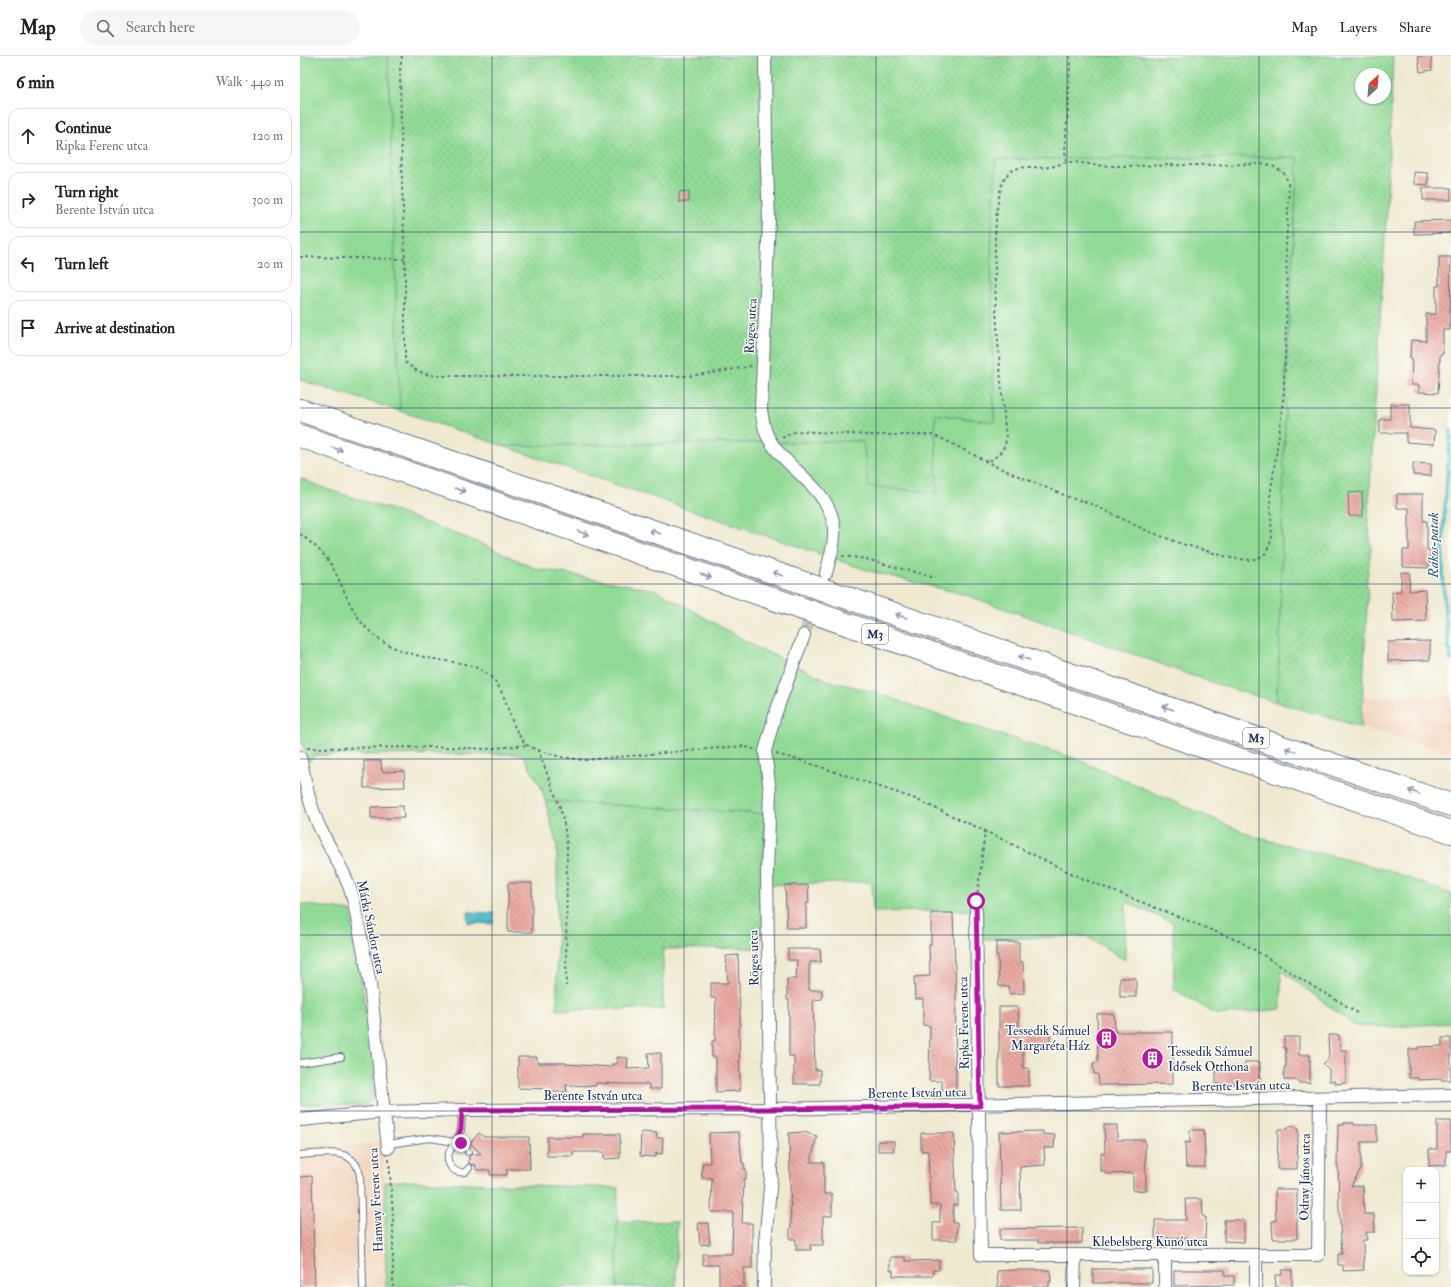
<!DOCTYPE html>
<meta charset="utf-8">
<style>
body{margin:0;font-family:"IM FELL Double Pica",serif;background:#f6f6f6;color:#222}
.controls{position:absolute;right:12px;bottom:12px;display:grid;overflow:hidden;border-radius:8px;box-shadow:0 1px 3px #0004}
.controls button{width:36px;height:36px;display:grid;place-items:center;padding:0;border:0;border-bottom:1px solid #e0e0e0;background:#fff;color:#222;font:20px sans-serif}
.compass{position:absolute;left:1055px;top:12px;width:36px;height:36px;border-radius:50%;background:#fff;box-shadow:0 1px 3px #0004;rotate:26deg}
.stop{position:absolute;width:12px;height:12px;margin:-9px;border:3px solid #b5179e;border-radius:50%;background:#fff}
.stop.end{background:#b5179e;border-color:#fff;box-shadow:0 1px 4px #0008}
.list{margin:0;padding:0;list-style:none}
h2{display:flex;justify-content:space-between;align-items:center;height:52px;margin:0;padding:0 16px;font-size:17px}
h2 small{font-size:13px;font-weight:400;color:#767676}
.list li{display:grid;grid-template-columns:26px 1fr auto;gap:12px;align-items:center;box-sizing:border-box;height:56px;margin:0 8px 8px;padding:0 8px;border:1px solid #e0e0e0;border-radius:12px}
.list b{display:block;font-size:15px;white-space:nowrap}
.list p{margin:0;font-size:13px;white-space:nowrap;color:#767676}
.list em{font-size:13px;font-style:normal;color:#767676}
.icon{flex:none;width:22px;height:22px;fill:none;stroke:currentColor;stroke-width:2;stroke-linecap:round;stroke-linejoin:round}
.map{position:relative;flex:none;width:1151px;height:1231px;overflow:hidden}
header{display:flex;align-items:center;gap:24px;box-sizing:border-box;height:56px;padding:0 20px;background:#fff;border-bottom:1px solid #e0e0e0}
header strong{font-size:19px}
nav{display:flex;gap:22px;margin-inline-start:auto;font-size:14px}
.search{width:280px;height:36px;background:#f6f6f6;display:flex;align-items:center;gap:10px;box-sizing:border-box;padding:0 14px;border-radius:22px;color:#767676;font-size:15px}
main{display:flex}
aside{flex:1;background:#fff}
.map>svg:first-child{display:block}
.built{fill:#f2d5bd}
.grass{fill:#91da95;stroke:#56847a}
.garden{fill:url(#garden-dots);stroke:#56847a;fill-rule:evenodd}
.water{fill:url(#water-waves);stroke:#377894}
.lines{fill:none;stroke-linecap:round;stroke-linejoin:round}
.stream{stroke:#53c0ca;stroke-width:3.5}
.building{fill:url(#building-back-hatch)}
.minor-tunnel{stroke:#c5c4b9;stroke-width:12;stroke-dasharray:12 6;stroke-linecap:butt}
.service-casing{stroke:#657086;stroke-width:8}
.minor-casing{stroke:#657086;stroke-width:14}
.motorway-casing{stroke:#657086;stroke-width:24}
.path{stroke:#657086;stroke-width:2;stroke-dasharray:3 3;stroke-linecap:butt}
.service{stroke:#fff;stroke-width:6}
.minor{stroke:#fff;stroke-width:12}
.motorway{stroke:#fff;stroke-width:22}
.oneway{stroke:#8d97ae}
.route{stroke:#b5179e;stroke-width:5}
.grid{fill:none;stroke:#1b2f5e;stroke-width:1;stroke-opacity:0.55}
.labels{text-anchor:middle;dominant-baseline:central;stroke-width:3;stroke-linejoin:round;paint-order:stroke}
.shield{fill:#fdfcf7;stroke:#5f6c8c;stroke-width:1}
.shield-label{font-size:12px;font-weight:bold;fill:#1b2f5e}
.street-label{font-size:13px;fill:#1b2f5e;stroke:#fdfcf7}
.poi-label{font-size:13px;fill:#1b2f5e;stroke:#fdfcf7;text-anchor:end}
.water-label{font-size:14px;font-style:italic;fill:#2c5a7e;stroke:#fdfcf7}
</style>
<header>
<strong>Map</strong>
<div class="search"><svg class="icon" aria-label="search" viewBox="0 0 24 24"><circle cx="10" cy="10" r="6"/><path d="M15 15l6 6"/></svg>Search here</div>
<nav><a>Map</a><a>Layers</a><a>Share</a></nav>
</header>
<main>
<aside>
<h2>6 min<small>Walk · 440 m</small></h2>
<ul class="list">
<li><svg class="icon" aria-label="ahead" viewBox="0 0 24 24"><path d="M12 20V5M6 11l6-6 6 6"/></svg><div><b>Continue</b><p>Ripka Ferenc utca</p></div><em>120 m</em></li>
<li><svg class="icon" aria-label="right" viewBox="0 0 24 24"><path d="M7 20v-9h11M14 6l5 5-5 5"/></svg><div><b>Turn right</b><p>Berente István utca</p></div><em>300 m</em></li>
<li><svg class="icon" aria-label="left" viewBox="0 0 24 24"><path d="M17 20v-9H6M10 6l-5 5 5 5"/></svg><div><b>Turn left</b></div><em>20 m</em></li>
<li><svg class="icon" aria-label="arrive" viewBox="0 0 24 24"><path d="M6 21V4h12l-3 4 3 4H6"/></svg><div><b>Arrive at destination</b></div></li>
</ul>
</aside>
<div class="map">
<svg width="1151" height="1231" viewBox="0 0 1151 1231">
<defs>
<pattern id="garden-dots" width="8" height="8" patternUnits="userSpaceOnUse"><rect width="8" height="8" fill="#91da95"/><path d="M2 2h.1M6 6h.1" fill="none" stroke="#7cbb83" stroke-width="1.8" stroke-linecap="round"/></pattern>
<pattern id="water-waves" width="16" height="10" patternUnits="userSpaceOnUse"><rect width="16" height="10" fill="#53c0ca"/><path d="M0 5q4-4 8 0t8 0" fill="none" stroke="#449ca7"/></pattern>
<pattern id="building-back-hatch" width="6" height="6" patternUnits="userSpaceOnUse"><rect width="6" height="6" fill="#e9a9a0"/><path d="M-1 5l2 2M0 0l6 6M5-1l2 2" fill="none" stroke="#bc8a86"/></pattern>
</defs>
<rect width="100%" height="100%" fill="#fdfcf7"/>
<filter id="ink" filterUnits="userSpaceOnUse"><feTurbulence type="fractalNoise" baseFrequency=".025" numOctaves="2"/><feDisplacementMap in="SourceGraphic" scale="8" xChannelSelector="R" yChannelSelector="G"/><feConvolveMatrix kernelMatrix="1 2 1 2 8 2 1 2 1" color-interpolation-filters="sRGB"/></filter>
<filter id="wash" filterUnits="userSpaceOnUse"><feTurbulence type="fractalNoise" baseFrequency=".012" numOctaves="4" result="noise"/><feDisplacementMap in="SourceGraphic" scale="16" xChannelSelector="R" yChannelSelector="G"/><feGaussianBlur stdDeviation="0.9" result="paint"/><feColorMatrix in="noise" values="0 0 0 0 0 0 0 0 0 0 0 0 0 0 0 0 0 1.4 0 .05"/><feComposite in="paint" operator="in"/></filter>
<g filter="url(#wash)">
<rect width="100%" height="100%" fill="#efe9d0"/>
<!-- built -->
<path class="built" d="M1151,640V697L1061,671L1063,641Z
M81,1087L85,1126L86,1231H0V1092Z"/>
<!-- grass -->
<path class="grass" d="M0,0H88L100,355L0,324Z
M998,101L986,316L979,608L976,646C935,634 895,622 856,606L666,539L570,515L203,390L564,385L637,437L635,358L694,366L691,192L696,103Z
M0,422L26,433L95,455L182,488L234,512L356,534L458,592L529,625L575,636L626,655L774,702L955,781L1087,814L1151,838V967L1092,971L1055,970L981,914V953L917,959L874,933L873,867L826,846L825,904L786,880L684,883L682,854L573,856L572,826L463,829L465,758L245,745L242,733L222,698L15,699L9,706L0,681Z
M0,848L51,855L74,1012L73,1043L66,1049L0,1048Z
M103,1125L318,1132L317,1231H86L85,1126Z"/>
<!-- garden -->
<path class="garden" d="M88,0H1093L1087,148L1068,464L1071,492L1066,531H1068L1061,671L976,646L979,608L986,316L998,101L696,103L691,192L694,366L635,358L637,437L568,430L563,385L203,390L100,355ZM1061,18H1085V42H1061Z
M245,745L465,758L461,892L363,893V953L257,954V790Z
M317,1165L377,1166L376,1231H317Z"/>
<!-- water -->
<path class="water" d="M168,856L194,857L193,868L168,867Z"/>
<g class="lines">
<!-- stream -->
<path class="stream" d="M1151,375C1144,451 1137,528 1151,604"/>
</g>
<g id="blocks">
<!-- building -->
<path class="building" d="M1118,0H1131L1132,14L1120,16Z
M1114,116L1128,117V129L1114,128Z
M1123,132H1151V144H1123Z
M389,135V146H379V136Z
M1151,164V177L1114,178V165Z
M1139,201H1151L1150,274H1143V298H1140V303L1138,337L1119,336V329H1111L1112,302H1110L1111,284L1126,285V258H1136V230H1139Z
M1090,348H1110V372L1135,374L1134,388L1106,386V377H1080V363H1090Z
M1113,407L1131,408V420L1113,419Z
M1062,436L1063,460H1049L1048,437Z
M1097,438H1123V465H1127V494H1130L1129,512L1103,511V494H1109V452H1097Z
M1101,516L1110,517L1109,535L1125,534L1126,565L1093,566L1092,536L1101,535Z
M1130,585V604L1088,605V586Z
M64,705H81L82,716L104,715L105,731L64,732Z
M103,750L104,762H71V751Z
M208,827H232V876H208Z
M485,829H508L509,847H507L506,851V872H487Z
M631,857H653L656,938L655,1012H656V1034H642V1025H629L630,970L623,969V943H615L614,921L630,920L629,889H631Z
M696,886H719V906H723L724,937L709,938V930H699L698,900H696Z
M488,893H520L521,906H510V909H509V934H522V943L513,944L515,1014H520V1028H494V1000H489V944H487V923H496L497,904H488Z
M438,899L440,956V971H439L440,1035L416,1036V1001H412V985H415L416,942H411V927H428L426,900Z
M820,922H836V941H820Z
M699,951H718L719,978L750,977V987L723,988V1012H729V1030H699Z
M797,958H814L815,976H873V1028L799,1029L798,1018H794L793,1007L798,1006Z
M1028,979H1039L1040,994H1046V1027L1035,1028V1025H1029V1013L1023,1008L1029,1002Z
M984,981H999V999H1010V1027H999V1024H984V1011H986V992H984Z
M1142,982H1151V1024H1142V1023L1118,1024V1022H1109V993H1118V991L1142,990Z
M348,997H361V1033H349V1028H326L296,1027V1030L266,1029L267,1036H249L248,1033L218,1032V1001H237V1007H266V1008L312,1011V1008H317V1001L328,1002L327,1013L349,1012Z
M945,1006H960V1028H916V1011H945Z
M1137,1065H1151V1095H1146V1109L1129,1110V1093H1137Z
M1044,1067H1054V1069H1077V1086H1061V1113L1051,1130H1063L1064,1158H1074L1075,1176H1066L1067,1184H1063L1064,1214L1043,1215V1209H1038V1198H1042L1039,1152L1038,1109H1037L1038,1069H1044Z
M804,1069H817V1084H845L846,1134L833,1135V1117L805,1118V1115H800V1102H801V1097H805Z
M994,1070L998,1074L997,1113H977L978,1073H987L989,1071Z
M890,1074H904L905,1111H886L885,1086L890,1087Z
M743,1075V1078L755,1079L754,1092H744L745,1109L720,1111L721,1154H701L699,1076Z
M341,1076L357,1077L356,1082H363L362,1098L356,1097V1101L340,1100Z
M439,1076L442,1107H444V1113H446V1123H444L442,1167H452V1212H444V1231H419V1209H403V1198H432L433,1156H411L412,1122H402V1107H410L409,1077Z
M504,1076L517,1080L511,1106H524V1138H532V1160H523V1189H510L511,1194H496V1183H490V1172H491L489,1077Z
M179,1077L184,1081H229L230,1113H207V1119H190V1114H176V1109L169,1108V1100L172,1098H181L170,1087Z
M621,1077H654L656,1136H658V1149H653V1167H657V1184H633V1167H640V1149H630L628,1095H621Z
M283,1078H320V1102L304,1103V1096H273V1100H247V1081H283Z
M578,1085H594V1095H578Z
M12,1120L15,1231H0V1121Z
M975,1133H997V1183H973L972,1165H976Z
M885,1143H902L903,1161H906L905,1184H897V1186H886V1182H855V1164H886Z
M924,1164H944V1186L924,1185Z
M398,1167H408L410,1188L400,1189Z
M782,1172V1187H738V1184H700V1173Z
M590,1201H605V1205H611L639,1204V1214H633V1220H593V1214H590Z
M793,1213H852V1227H793Z
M716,1214H750L751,1226L749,1225V1231H698L697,1215Z
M874,1214H925V1220H934V1229L874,1230Z
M982,1214H992V1231H976L975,1219H982Z"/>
</g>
</g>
<g filter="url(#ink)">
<use href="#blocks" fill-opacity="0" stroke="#657086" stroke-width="1"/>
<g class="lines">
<!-- minor-tunnel -->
<path class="minor-tunnel" d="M504,579L522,529"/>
<defs>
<path id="service" d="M0,1007L41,1001
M162,1054C161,1061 162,1067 161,1074C158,1086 141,1099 151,1111C155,1116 160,1117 165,1116L169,1112
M88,1088L130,1082L161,1087L166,1090L168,1096
M0,1099C23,1098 55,1089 60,1120L63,1231"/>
<path id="minor" d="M465,0L466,89L469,163L461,354C463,363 463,372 468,381C484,412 525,429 533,465C537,483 530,501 526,517
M0,701C5,724 9,748 19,770C31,796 47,817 54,846L70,928L88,1092
M676,854L681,1199H1018L1020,1042
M0,1064L83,1056L162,1054L470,1053L1151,1039
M865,1200V1231
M464,1231L465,1187L471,1121L467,815L470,736L465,695L475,659L504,579
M774,1231L775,1199
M956,1231V1200"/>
<path id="motorway" d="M0,354L1151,749
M0,380L1151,776"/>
</defs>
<!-- service casing -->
<use href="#service" class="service-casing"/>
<!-- minor casing -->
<use href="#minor" class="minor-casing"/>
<!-- motorway casing -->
<use href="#motorway" class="motorway-casing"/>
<!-- path -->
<path class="path" d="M102,0L100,14L102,126L105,209V306C116,316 126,319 140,320H387L412,317L452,310
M766,105C764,87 767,71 768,53C769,35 770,18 770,0
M0,201L105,203
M482,382L496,375L570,379H632L647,385L697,411L771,442L794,449L843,473L879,487L931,502L951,504L958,502L965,498L969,490L972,482L970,441L979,379L984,334L987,237L986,192L989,137L988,126L984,117L971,109L961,108L820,110C812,110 804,110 796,109C787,108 778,106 769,106C763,106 759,109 754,110C741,114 722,107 710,116C680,137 703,342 706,383C705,395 697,400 688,406
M0,478C12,487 24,497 32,510C46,536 53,565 79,583C94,594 114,599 133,603C151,606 178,607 192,622C210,641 208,671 227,689C230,691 235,693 238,694L260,751L264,768L267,789L266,930
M542,500L566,503L636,522
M7,692L144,691L186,693L227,689
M238,694L261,701L284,704L442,690L454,693
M476,698L500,704L613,742L685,775L781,822L939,885C963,898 986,914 1009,928C1025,938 1042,946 1057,957
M677,843L685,775
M89,1103L93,1159V1231"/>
<!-- service -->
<use href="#service" class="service"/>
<!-- minor -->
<use href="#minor" class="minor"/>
<!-- motorway -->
<use href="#motorway" class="motorway"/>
</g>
<!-- one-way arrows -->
<defs><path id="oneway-shaft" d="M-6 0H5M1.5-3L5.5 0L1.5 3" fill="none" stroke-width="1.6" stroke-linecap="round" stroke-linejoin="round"/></defs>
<g class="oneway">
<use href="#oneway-shaft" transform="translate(37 393) rotate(19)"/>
<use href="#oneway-shaft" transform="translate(160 434) rotate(19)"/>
<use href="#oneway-shaft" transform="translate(355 476) rotate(-161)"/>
<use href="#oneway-shaft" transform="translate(283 477) rotate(19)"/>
<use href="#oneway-shaft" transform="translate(478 518) rotate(-161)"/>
<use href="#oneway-shaft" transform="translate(406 520) rotate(19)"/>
<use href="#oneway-shaft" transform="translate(601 560) rotate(-161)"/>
<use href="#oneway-shaft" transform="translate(724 602) rotate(-161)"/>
<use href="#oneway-shaft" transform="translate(868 652) rotate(-161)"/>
<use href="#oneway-shaft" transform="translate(991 694) rotate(-161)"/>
<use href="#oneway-shaft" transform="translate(1114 736) rotate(-161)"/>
</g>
</g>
<g class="lines" filter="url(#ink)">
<!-- route -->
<path class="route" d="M161,1087L156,1086L161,1073L162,1054L470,1053L680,1050L676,845"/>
</g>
<!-- grid -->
<path class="grid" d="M192,0V1231M384,0V1231M576,0V1231M767,0V1231M959,0V1231M0,176H1151M0,352H1151M0,528H1151M0,703H1151M0,879H1151M0,1055H1151"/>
<!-- icons -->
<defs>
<symbol id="building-disc" viewBox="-11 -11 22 22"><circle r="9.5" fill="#b5179e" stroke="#fdfcf7"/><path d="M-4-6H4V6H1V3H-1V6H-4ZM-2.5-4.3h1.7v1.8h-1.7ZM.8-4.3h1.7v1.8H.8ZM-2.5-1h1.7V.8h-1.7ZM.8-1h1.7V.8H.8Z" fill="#fff"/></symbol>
</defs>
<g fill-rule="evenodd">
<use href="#building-disc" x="794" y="970" width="25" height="25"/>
<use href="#building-disc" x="840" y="990" width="25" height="25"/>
</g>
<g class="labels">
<!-- shield labels -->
<g class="shield">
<rect x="562" y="568" width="26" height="20" rx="3"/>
<rect x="943" y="672" width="26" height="20" rx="3"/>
</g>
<g class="shield-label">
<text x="575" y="578">M3</text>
<text x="956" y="682">M3</text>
</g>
<!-- street labels -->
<g class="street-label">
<text transform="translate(451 270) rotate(-87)">Röges utca</text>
<text transform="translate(71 871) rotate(78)">Márki Sándor utca</text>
<text transform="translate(454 902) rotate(-91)">Röges utca</text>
<text transform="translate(664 967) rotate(-91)">Ripka Ferenc utca</text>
<text transform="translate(941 1030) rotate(-1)">Berente István utca</text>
<text transform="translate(617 1037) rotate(-1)">Berente István utca</text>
<text x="293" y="1040">Berente István utca</text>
<text transform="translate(1005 1121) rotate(-89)">Odray János utca</text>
<text transform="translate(76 1144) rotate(-93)">Hamvay Ferenc utca</text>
<text x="850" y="1186">Klebelsberg Kunó utca</text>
</g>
<!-- poi labels -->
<g class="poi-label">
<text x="790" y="975">Tessedik Sámuel<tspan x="790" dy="15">Margaréta Ház</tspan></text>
<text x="868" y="996" text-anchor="start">Tessedik Sámuel<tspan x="868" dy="15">Idősek Otthona</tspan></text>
</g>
<!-- water labels -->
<g class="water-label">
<text transform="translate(1133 489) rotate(-90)">Rákos-patak</text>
</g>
</g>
</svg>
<div class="controls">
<button>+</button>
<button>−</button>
<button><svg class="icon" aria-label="locate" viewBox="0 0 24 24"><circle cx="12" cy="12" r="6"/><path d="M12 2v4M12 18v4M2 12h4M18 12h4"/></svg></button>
</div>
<svg class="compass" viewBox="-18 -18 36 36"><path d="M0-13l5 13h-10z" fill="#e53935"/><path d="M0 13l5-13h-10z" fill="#767676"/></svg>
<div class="stop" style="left:676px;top:845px"></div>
<div class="stop end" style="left:161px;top:1087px"></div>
</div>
</main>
